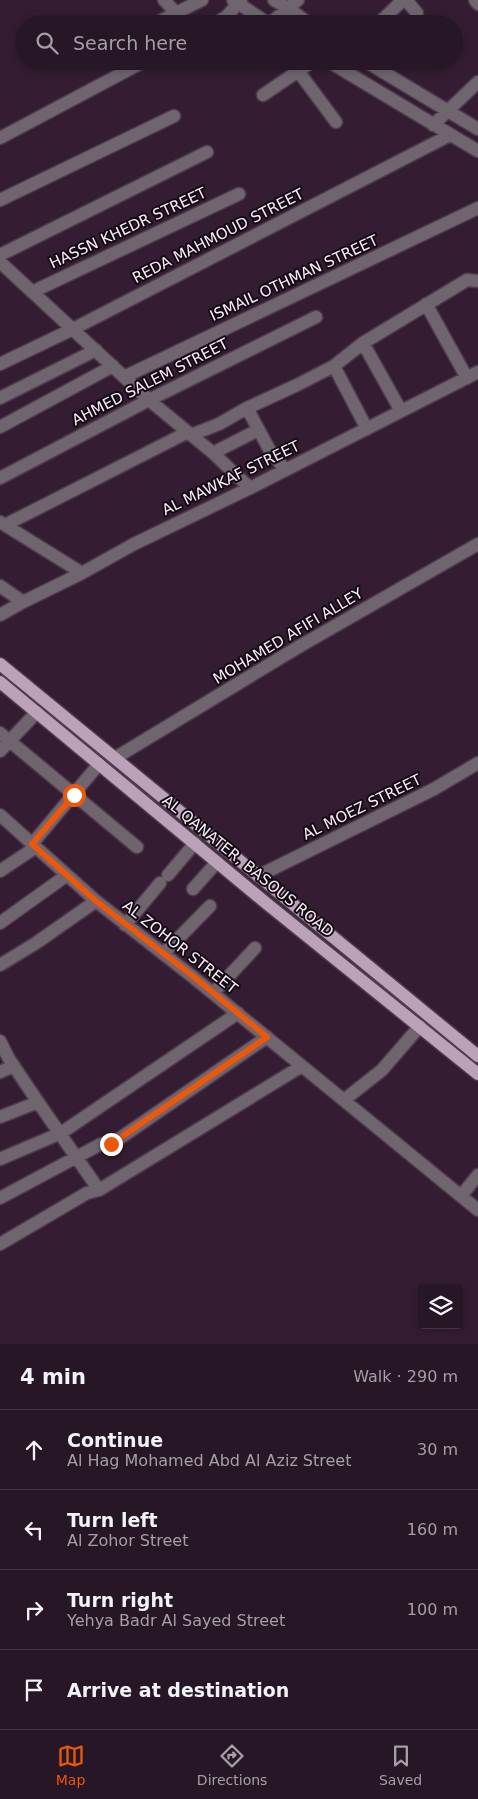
<!DOCTYPE html>
<meta charset="utf-8">
<style>
body{margin:0;font-family:"DejaVu Sans",sans-serif;background:#332332;color:#f1f3f6}
.controls{position:absolute;right:15px;bottom:15px;display:grid;overflow:hidden;border-radius:5px;box-shadow:0 2px 8px #0003}
.controls button{width:45px;height:45px;display:grid;place-items:center;padding:0;border:0;border-bottom:1px solid #433543;background:#271626;color:#f1f3f6;font:25px sans-serif}
.stop{position:absolute;width:15px;height:15px;margin:-11px;border:4px solid #ea580c;border-radius:50%;background:#fff}
.stop.end{background:#ea580c;border-color:#fff;box-shadow:0 1px 5px #0008}
.list{margin:0;padding:0;list-style:none}
h2{display:flex;justify-content:space-between;align-items:center;height:65px;margin:0;padding:0 20px;font-size:21px}
h2 small{font-size:16px;font-weight:400;color:#a49fa7}
.list li{display:grid;grid-template-columns:32px 1fr auto;gap:15px;align-items:center;box-sizing:border-box;height:80px;padding:0 20px;border-top:1px solid #433543}
.list b{display:block;font-size:19px;white-space:nowrap}
.list p{margin:0;font-size:16px;white-space:nowrap;color:#a49fa7}
.list em{font-size:16px;font-style:normal;color:#a49fa7}
.icon{flex:none;width:28px;height:28px;fill:none;stroke:currentColor;stroke-width:2;stroke-linecap:round;stroke-linejoin:round}
.map{position:relative;flex:none;width:478px;height:1344px;overflow:hidden}
.search{position:absolute;background:#271626;box-shadow:0 2px 8px #0003;left:15px;right:15px;top:15px;height:55px;display:flex;align-items:center;gap:12px;box-sizing:border-box;padding:0 18px;border-radius:28px;color:#a49fa7;font-size:19px}
.sheet{height:385px;background:#271626}
nav{display:flex;justify-content:space-around;align-items:center;box-sizing:border-box;height:70px;border-top:1px solid #433543;background:#271626;font-size:14px;color:#a49fa7}
nav a{display:grid;justify-items:center;gap:2px}
nav .on{color:#ea580c}
.map>svg:first-child{display:block}
.lines{fill:none;stroke-linecap:round;stroke-linejoin:round}
.minor-casing{stroke:#503a4e;stroke-width:15}
.major-casing{stroke:#503a4e;stroke-width:15}
.minor{stroke:#70656f;stroke-width:12}
.major{stroke:#bba2b9;stroke-width:12}
.route{stroke:#ea580c;stroke-width:6}
.labels{text-anchor:middle;dominant-baseline:central;stroke-width:4;stroke-linejoin:round;paint-order:stroke}
.street-label{font-size:15px;fill:#fbecfa;stroke:#150b15}
</style>
<div class="map">
<svg width="478" height="1344" viewBox="0 0 478 1344">
<rect width="100%" height="100%" fill="#341d32"/>
<g class="lines">
<defs>
<path id="minor" d="M164,0L176,13
M233,0L269,24
M274,0L288,8L310,24
M406,0L417,13
M475,0L478,4
M154,24L202,0
M215,24L227,16L241,0
M269,24L298,0
M378,24L403,0
M328,61L478,151
M365,61L478,129
M298,71L336,122
M263,95L313,61
M433,125L478,82
M0,138L145,61
M0,200L174,116
M0,255L207,152
M0,262L149,400L213,453L250,488
M32,292L239,194
M426,304L467,378
M363,343L401,411
M0,364L73,329L450,135
M334,366L367,429
M124,377L478,208
M0,398L96,350
M247,408L269,449L285,470
M0,427L113,366
M191,435L219,424L247,408L297,385L334,366L363,343L467,280L478,281
M213,453L258,430
M0,478L149,400L316,317
M0,522L82,573
M5,525L188,432
M0,586L23,602
M0,615L23,602L82,573L134,544L250,488L478,372
M0,733L137,847
M0,751L37,712
M115,758L300,646L478,544
M0,815L96,901L193,977L478,1210
M32,844L99,764
M0,871L36,847
M168,875L195,843
M258,876L434,789L478,763
M193,889L217,862
M0,923L67,875
M125,925L160,883
M163,954L210,906
M0,965L36,943L96,901
M213,993L255,948
M0,1041L9,1059L38,1102L99,1190
M0,1072L14,1066
M344,1100L382,1070L420,1026
M0,1117L38,1102
M0,1159L61,1133L238,1013
M461,1196L478,1175
M0,1198L101,1144H108L113,1143L267,1037
M0,1244L87,1193L99,1190L302,1066"/>
<path id="major" d="M0,664L478,1056
M0,682L266,903L478,1074"/>
</defs>
<!-- minor casing -->
<use href="#minor" class="minor-casing"/>
<!-- major casing -->
<use href="#major" class="major-casing"/>
<!-- minor -->
<use href="#minor" class="minor"/>
<!-- major -->
<use href="#major" class="major"/>
</g>
<g class="lines">
<!-- route -->
<path class="route" d="M74,795L32,844L96,901L194,977L267,1037L111,1144"/>
</g>
<g class="labels">
<!-- street labels -->
<g class="street-label">
<text transform="translate(128 228) rotate(-25)">HASSN KHEDR STREET</text>
<text transform="translate(218 236) rotate(-27)">REDA MAHMOUD STREET</text>
<text transform="translate(294 278) rotate(-25)">ISMAIL OTHMAN STREET</text>
<text transform="translate(150 382) rotate(-27)">AHMED SALEM STREET</text>
<text transform="translate(231 478) rotate(-26)">AL MAWKAF STREET</text>
<text transform="translate(288 636) rotate(-31)">MOHAMED AFIFI ALLEY</text>
<text transform="translate(362 807) rotate(-26)">AL MOEZ STREET</text>
<text transform="translate(248 866) rotate(39)">AL QANATER, BASOUS ROAD</text>
<text transform="translate(180 947) rotate(38)">AL ZOHOR STREET</text>
</g>
</g>
</svg>
<div class="controls">
<button><svg class="icon" aria-label="layers" viewBox="0 0 24 24"><path d="M12 4l9 5-9 5-9-5zM3 14l9 5 9-5"/></svg></button>
</div>
<div class="stop" style="left:74px;top:795px"></div>
<div class="stop end" style="left:111px;top:1144px"></div>
<div class="search"><svg class="icon" aria-label="search" viewBox="0 0 24 24"><circle cx="10" cy="10" r="6"/><path d="M15 15l6 6"/></svg>Search here</div>
</div>
<section class="sheet">
<h2>4 min<small>Walk · 290 m</small></h2>
<ul class="list">
<li><svg class="icon" aria-label="ahead" viewBox="0 0 24 24"><path d="M12 20V5M6 11l6-6 6 6"/></svg><div><b>Continue</b><p>Al Hag Mohamed Abd Al Aziz Street</p></div><em>30 m</em></li>
<li><svg class="icon" aria-label="left" viewBox="0 0 24 24"><path d="M17 20v-9H6M10 6l-5 5 5 5"/></svg><div><b>Turn left</b><p>Al Zohor Street</p></div><em>160 m</em></li>
<li><svg class="icon" aria-label="right" viewBox="0 0 24 24"><path d="M7 20v-9h11M14 6l5 5-5 5"/></svg><div><b>Turn right</b><p>Yehya Badr Al Sayed Street</p></div><em>100 m</em></li>
<li><svg class="icon" aria-label="arrive" viewBox="0 0 24 24"><path d="M6 21V4h12l-3 4 3 4H6"/></svg><div><b>Arrive at destination</b></div></li>
</ul>
</section>
<nav>
<a class="on"><svg class="icon" aria-label="map" viewBox="0 0 24 24"><path d="M3 6l6-2 6 2 6-2v14l-6 2-6-2-6 2zM9 4v14M15 6v14"/></svg>Map</a>
<a><svg class="icon" aria-label="directions" viewBox="0 0 24 24"><path d="M12 3l9 9-9 9-9-9zM9 14v-3h6M13 9l2 2-2 2"/></svg>Directions</a>
<a><svg class="icon" aria-label="saved" viewBox="0 0 24 24"><path d="M7 4h10v16l-5-4-5 4z"/></svg>Saved</a>
</nav>
